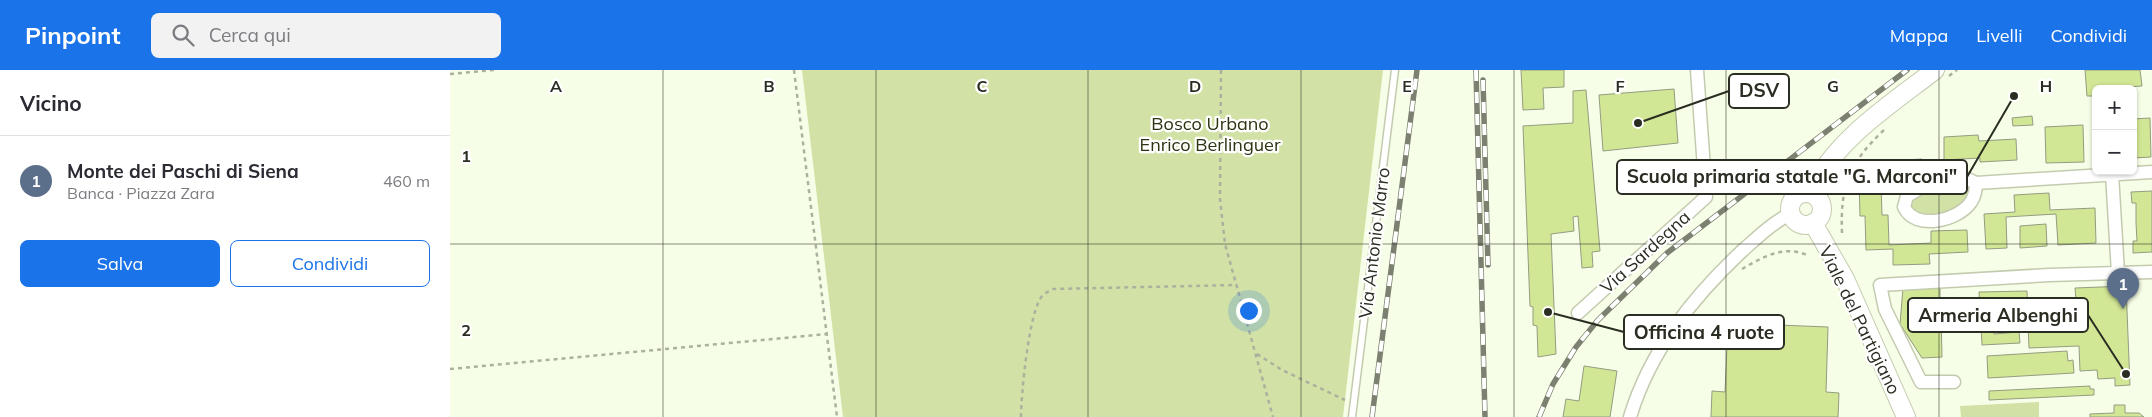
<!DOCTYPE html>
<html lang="it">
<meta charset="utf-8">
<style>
body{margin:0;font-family:Mulish,sans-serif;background:#f2f2f3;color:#2b2b33}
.controls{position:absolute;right:15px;top:15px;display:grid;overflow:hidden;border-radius:8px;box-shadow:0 1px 4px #0004}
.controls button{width:45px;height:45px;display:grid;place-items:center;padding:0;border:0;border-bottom:1px solid #e1e1e2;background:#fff;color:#2b2b33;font:25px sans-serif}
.you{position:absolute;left:798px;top:240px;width:18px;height:18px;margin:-12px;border:4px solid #fff;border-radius:50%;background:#1a73e8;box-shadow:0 0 0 8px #1a73e833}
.badge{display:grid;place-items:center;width:32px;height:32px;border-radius:50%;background:#1a73e8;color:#fff;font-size:16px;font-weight:700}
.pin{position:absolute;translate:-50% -41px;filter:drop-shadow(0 1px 2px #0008)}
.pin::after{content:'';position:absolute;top:26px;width:18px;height:15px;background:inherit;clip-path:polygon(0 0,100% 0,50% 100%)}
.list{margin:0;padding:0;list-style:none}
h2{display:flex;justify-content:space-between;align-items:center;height:65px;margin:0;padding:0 20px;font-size:21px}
h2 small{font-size:16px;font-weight:400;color:#7c7c81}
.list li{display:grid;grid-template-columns:32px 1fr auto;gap:15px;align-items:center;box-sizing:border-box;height:90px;padding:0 20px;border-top:1px solid #e1e1e2}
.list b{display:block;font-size:19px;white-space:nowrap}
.list p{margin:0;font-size:16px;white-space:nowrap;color:#7c7c81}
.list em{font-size:16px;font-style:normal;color:#7c7c81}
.actions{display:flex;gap:10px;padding:15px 20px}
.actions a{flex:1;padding:11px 0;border:1px solid #1a73e8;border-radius:8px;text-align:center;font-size:18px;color:#1a73e8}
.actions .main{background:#1a73e8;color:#fff}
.icon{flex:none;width:28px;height:28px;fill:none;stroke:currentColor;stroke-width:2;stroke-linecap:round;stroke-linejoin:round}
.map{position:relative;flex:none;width:1702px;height:347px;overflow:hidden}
header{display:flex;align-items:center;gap:30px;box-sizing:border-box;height:70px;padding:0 25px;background:#1a73e8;color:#fff}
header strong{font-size:24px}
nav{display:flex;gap:28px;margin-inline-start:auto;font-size:18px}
.search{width:350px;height:45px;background:#f2f2f3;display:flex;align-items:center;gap:12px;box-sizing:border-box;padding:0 18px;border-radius:8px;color:#7c7c81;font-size:19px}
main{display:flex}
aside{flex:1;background:#fff}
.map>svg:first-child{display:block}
.green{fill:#d2e2a6}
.building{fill:#d2e795;stroke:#949c81}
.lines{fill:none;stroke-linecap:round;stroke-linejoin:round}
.lane-casing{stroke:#c3cbaf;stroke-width:9}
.street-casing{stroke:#c3cbaf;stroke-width:15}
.secondary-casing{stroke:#c3cbaf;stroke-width:20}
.path{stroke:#acb19e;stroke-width:2.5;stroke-dasharray:4 4;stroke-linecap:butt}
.lane{stroke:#fff;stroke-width:6}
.street{stroke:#fff;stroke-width:12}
.secondary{stroke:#fff;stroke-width:18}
.rail-casing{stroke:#7b8070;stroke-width:5.5}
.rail{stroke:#fff;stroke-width:4;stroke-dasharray:11;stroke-linecap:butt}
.grid{fill:none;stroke:#2a2d22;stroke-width:1;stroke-opacity:0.55}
.labels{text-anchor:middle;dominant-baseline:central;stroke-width:4.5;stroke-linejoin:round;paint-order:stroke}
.park-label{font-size:18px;fill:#2c3412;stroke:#fff}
.street-label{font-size:18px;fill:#2a2d22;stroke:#fff}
.grid-label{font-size:16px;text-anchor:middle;font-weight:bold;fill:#2a2d22;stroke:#fff;stroke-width:4.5;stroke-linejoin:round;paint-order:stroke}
.leader{fill:none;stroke:#2a2d22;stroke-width:2}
.callout-dot{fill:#2a2d22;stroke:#fff;stroke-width:2}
.callout{fill:#fff;stroke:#2a2d22;stroke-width:2}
.callout-label{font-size:19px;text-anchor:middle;font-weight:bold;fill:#2a2d22}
</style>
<header>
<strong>Pinpoint</strong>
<div class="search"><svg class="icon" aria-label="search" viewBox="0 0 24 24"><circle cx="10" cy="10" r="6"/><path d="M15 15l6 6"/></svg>Cerca qui</div>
<nav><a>Mappa</a><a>Livelli</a><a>Condividi</a></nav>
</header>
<main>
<aside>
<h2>Vicino<small></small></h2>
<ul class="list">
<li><span class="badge" style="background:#5c6f8a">1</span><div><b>Monte dei Paschi di Siena</b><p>Banca · Piazza Zara</p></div><em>460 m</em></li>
</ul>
<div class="actions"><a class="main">Salva</a><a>Condividi</a></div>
</aside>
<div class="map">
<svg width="1702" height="347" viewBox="0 0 1702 347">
<rect width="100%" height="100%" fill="#f7fee7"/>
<!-- green -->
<path class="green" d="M352,0H933L893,347H393Z
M1497,109L1512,113L1517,117L1518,124L1508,138L1488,144L1468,146L1459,138L1461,129Z
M1589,332V347H1511L1510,336Z"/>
<!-- building -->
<path class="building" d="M1071,0H1114V17L1093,18L1094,39L1073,40Z
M1635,0H1690L1692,16L1646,19V26H1637Z
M1224,19L1228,73L1153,81L1149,25Z
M1136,20L1150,181L1142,182L1143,197L1132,198L1128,146L1123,147L1124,161L1101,164L1106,284L1088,287L1087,256L1083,255V237L1080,236L1073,56L1123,53V21Z
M1582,46L1583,55L1563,56L1562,48Z
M1700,48L1701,87L1683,88V49Z
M1633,55L1634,92L1596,93L1595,57Z
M1528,65L1529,71L1566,69L1567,90L1530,92V88L1494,90V67Z
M1472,89V111L1431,114L1432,145H1438L1439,175L1481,173V161L1517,160L1518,182L1479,184L1480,194L1443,195V179L1416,180L1415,146H1410L1409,109L1434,107V91Z
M1702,121V182L1683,183V171H1687L1686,153V133H1682L1681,122Z
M1599,123L1600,140L1645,138L1646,173L1608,175L1606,144L1556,147L1557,178L1536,179L1534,144L1565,142L1564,125Z
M1596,154L1597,176L1570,178V156Z
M1676,216L1680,315L1665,316V308L1648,309L1647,300L1630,301L1629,276L1579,278L1578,253L1543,254L1544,264L1569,262L1570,273L1532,275L1529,222L1577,221L1578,244L1627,242L1625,218Z
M1490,217V234H1487V243H1491L1492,287L1472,288L1450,254L1453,218Z
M1278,253L1378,257L1376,322L1389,323L1388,347H1261L1262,321L1275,322Z
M1617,281L1618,291L1623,290L1624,303L1538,308L1537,286Z
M1134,296L1167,301L1160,347H1113L1116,329L1129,331Z
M1640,316V319H1644V325L1539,330V321Z
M1664,335H1675V343H1689L1694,347H1640V344L1664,343Z"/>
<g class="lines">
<defs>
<path id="lane" d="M1173,111L1253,101
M902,347L945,0"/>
<path id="street" d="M1662,104L1668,203
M1526,113C1526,119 1525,126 1521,132C1508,151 1465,161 1454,137L1457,126C1486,109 1493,96 1526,113L1702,102
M1128,243L1256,127L1247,0
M1504,312H1471L1435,239L1430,215L1599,205L1702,202
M1180,347C1200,281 1242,228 1292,181C1308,167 1322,153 1340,144"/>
<path id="secondary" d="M1340 139a16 16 0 1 1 32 0a16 16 0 1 1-32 0Z
M1360,123C1384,70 1440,35 1485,0
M1363,153L1395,209L1456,347"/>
</defs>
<!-- lane casing -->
<use href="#lane" class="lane-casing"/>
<!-- street casing -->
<use href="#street" class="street-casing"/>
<!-- secondary casing -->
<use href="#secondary" class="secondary-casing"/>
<!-- path -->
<path class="path" d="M344,0L387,347
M771,0L770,129L775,174L823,347
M0,4L44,0
M1499,6L1507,0
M1392,163C1390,114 1400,92 1435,59
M1292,199C1313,187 1333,175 1357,185
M807,284L832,300L895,330
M0,299L377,264
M571,347C571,326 579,238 593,225C595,223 600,221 603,219L787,215"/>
<!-- lane -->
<use href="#lane" class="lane"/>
<!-- street -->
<use href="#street" class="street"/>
<!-- secondary -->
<use href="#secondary" class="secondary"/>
<defs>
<path id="rail" d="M1026,0L1035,347
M1033,10L1038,195
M922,347L967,0
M1089,347L1103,314L1126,277L1148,250L1217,183L1457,0"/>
</defs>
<!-- rail casing -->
<use href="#rail" class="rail-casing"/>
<!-- rail -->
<use href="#rail" class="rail"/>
</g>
<!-- grid -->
<path class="grid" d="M213,0V347M426,0V347M638,0V347M851,0V347M1064,0V347M1276,0V347M1489,0V347M0,174H1702"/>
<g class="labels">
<!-- park labels -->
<g class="park-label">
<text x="760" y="53">Bosco Urbano<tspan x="760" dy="21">Enrico Berlinguer</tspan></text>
</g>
<!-- street labels -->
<g class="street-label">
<text transform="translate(924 173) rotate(-83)">Via Antonio Marro</text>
<text transform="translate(1195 182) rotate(-42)">Via Sardegna</text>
<text transform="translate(1410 250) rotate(64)">Viale del Partigiano</text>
</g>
</g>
<g class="grid-label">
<text x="106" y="22">A</text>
<text x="319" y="22">B</text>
<text x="532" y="22">C</text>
<text x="745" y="22">D</text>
<text x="957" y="22">E</text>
<text x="1170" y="22">F</text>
<text x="1383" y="22">G</text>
<text x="1596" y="22">H</text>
<text x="16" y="92">1</text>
<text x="16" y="266">2</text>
</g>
<!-- callouts -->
<path class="leader" d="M1188 53L1279 21M1564 26L1517 107M1676 304L1638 245M1098 242L1174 262"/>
<g class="callout-dot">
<circle cx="1188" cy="53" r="5"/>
<circle cx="1564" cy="26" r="5"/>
<circle cx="1676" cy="304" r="5"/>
<circle cx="1098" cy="242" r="5"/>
</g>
<g class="callout">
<rect x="1279" y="4" width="60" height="34" rx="5"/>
<rect x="1167" y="90" width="350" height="34" rx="5"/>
<rect x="1458" y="228" width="180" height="34" rx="5"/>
<rect x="1174" y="245" width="160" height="34" rx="5"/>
</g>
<g class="callout-label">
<text x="1309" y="27">DSV</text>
<text x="1342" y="113">Scuola primaria statale "G. Marconi"</text>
<text x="1548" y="252">Armeria Albenghi</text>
<text x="1254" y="269">Officina 4 ruote</text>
</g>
</svg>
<div class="controls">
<button>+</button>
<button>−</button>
</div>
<div class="you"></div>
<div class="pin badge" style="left:1673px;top:239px;background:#5c6f8a">1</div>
</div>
</main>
